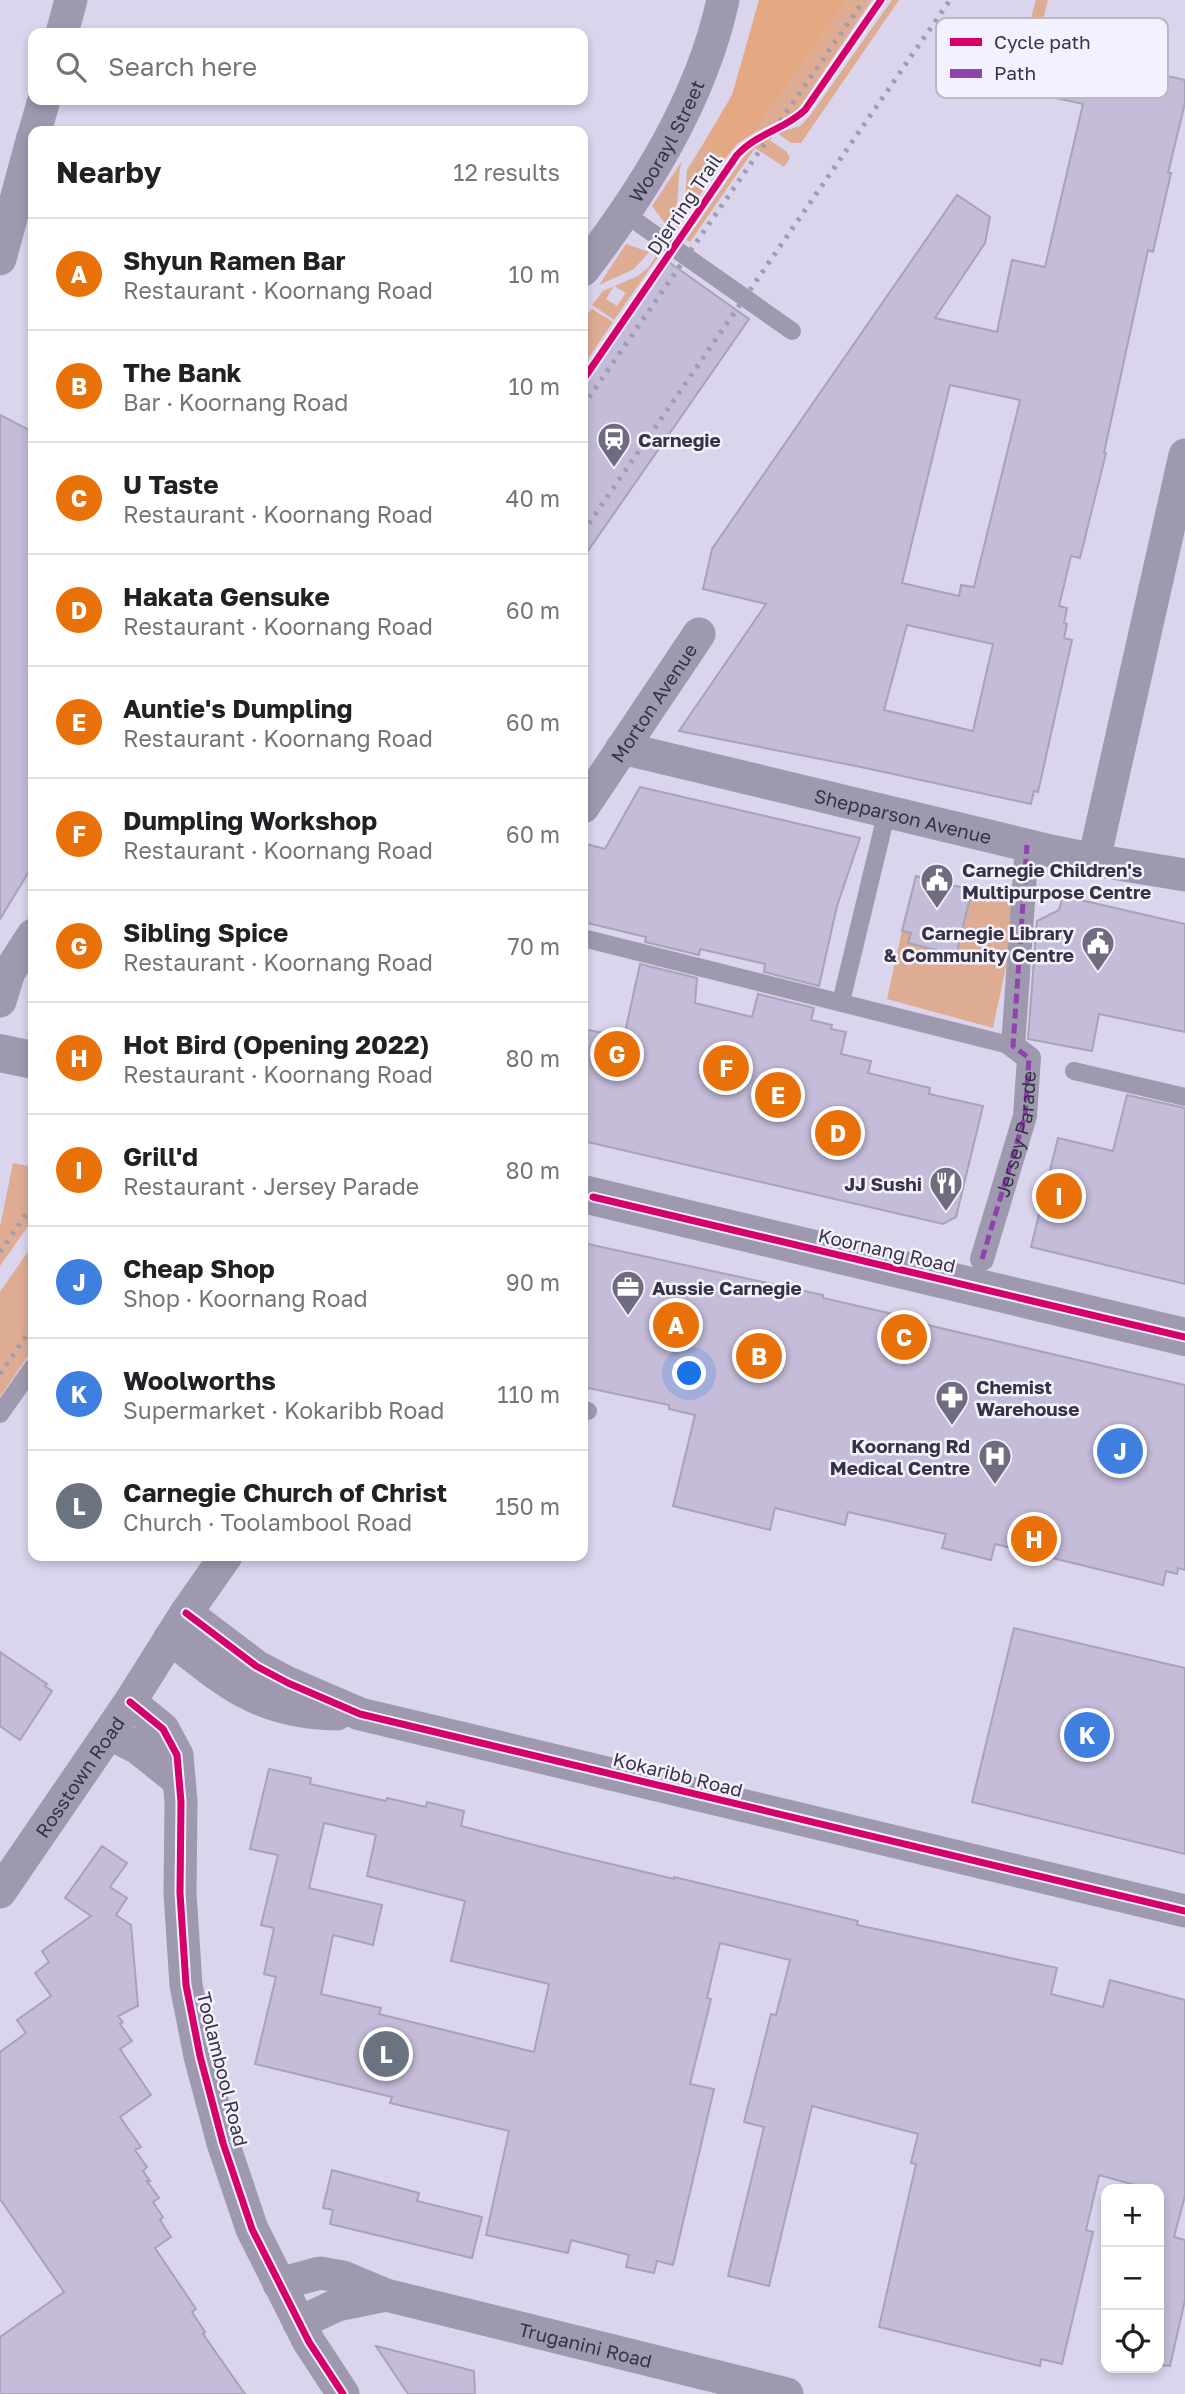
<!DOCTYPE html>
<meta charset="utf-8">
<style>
body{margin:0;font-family:"Golos Text",sans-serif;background:#f6f6f6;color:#202124}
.controls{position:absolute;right:21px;bottom:21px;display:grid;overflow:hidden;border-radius:14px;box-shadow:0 4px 10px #0003}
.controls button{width:63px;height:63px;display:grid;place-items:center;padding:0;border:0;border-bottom:2px solid #e0e0e0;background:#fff;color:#202124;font:35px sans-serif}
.you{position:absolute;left:690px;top:1374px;width:24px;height:24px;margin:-18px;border:5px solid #fff;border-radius:50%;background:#1a73e8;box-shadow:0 0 0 10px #1a73e833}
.badge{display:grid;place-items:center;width:46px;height:46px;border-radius:50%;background:#7c3aed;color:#fff;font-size:23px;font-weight:700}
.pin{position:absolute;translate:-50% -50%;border:4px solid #fff;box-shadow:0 2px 7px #0006}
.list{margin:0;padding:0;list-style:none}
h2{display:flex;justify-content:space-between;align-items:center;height:91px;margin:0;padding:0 28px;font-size:30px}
h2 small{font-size:23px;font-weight:400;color:#757577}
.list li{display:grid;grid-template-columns:46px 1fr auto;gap:21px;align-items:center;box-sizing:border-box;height:112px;padding:0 28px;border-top:2px solid #e0e0e0}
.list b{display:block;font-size:26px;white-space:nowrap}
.list p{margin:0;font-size:23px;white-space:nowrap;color:#757577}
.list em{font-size:23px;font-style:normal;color:#757577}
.icon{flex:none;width:38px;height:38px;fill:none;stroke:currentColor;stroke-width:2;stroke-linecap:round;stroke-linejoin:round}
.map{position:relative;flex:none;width:1185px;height:2394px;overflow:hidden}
.search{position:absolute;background:#fff;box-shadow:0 4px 10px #0003;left:28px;top:28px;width:560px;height:77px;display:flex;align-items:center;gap:18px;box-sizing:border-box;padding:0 24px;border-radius:14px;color:#757577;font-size:26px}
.panel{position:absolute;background:#fff;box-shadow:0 4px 10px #0003;left:28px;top:126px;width:560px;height:1435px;border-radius:14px}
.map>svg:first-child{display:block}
.green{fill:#ddac93;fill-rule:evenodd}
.forest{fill:#e4a982}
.building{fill:#c4bcd8;stroke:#a8a3b6;stroke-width:2;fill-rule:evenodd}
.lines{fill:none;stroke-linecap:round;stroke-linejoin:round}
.service{stroke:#9f99b0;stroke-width:18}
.pedestrian{stroke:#9f99b0;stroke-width:24}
.minor{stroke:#9f99b0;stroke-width:33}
.tertiary{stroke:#9f99b0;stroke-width:38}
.rail{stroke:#a19db0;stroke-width:5;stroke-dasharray:3.5 7;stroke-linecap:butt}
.quiet{stroke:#8e44ad;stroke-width:5;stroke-dasharray:10 5;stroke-linecap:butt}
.cycleway-casing{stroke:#f4f1fe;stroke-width:11}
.cycleway{stroke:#d6006c;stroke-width:7}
.labels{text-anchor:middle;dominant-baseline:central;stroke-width:5;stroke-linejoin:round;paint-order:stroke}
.street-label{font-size:19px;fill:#373344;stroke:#f4f1fe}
.poi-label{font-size:19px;font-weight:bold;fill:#373344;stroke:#f4f1fe;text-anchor:start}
.key{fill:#f4f1fe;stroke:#bbb8c6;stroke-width:2}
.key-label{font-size:19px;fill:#373344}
</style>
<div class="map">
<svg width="1185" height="2394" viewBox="0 0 1185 2394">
<rect width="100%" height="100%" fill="#dad4ec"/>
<!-- green -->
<path class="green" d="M847,0H872L799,108L791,115L754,133Z
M892,0H899L801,143H791L777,133L800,126L809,117Z
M1036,0H1048L1040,32L1028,29Z
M766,138L786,151L790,158L784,167L755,148L690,242L686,240L745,155L756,143Z
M703,144L725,159L712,179L705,174L700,182L706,186L675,232L673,230L680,221L685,205L687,170Z
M682,161C675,183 683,206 667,226L652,206Z
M626,244L649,252L634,269L599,285Z
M656,256L658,257L614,320L592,305L603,291L638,276L648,268ZM614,286L626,293L617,306L606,299Z
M592,309L613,322L583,366V318Z
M972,890L1020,900L993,1028L887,999L902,931L911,933L908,943L955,955Z
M13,1163L33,1167V1219L0,1266V1227Z
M33,1244V1349L0,1397V1292Z"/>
<!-- forest -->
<path class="forest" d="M759,0H847L754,133L737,144L725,159L703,144L732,95Z"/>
<!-- building -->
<path class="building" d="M1054,51L1185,80V103L1168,173H1171L1153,252L1148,250L1104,453H1106L1080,558L1071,556L1059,606L1067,608L1064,623L1067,624L1064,638L1072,640L1038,792L1034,791L1031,804L861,767L679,731L766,604L703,589L712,549L957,195L990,217L985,243L935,318L997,332L1012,260L1045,267L1083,104L1043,95ZM950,385L1020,400L974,587L961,585L959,596L902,583ZM907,625L993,644L973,731L884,710Z
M666,260L749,319L583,558V380Z
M0,415L33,432V865L0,919Z
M640,787L860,838L837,906L819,986L764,972L765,964L700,949L699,955L645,942L646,937L583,922V843L605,849Z
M916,876L972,890L956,955L908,943L911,933L902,931Z
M1063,896L1185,924V1032L1099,1014L1092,1051L1028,1039L1037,921L1059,910Z
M640,964L697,978L695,1003L752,1017L758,994L814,1008L811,1020L832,1025L831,1029L846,1032L841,1054L871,1061L868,1073L930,1088L929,1094L983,1106L956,1217L943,1224L583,1141V1029L624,1037Z
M1127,1095L1185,1108V1284L1031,1247L1058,1138L1113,1151Z
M583,1243L823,1295V1298L893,1314V1317L1185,1385V1570L1178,1568L1177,1574L1166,1571L1163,1585L995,1544L991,1560L942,1548L946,1534L848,1512L845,1525L775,1508L770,1530L673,1506L695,1415L669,1409V1405L583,1387Z
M1014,1628L1185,1668V1854L972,1802Z
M0,1652L47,1684L45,1686L52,1691L20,1740L0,1726Z
M269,1769L311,1778L310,1784L386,1801L387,1798L426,1807L427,1802L464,1811L461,1826L565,1853L674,1879V1877L858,1921L857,1925L1057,1968L1051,1994L1103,2007L1110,1980L1185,2000V2196L1174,2237L1185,2240V2300L1170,2366L1159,2365V2189H1149L1099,2175L1086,2230L1093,2232L1062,2364L1041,2359L1040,2366L879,2327L916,2164L911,2163L918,2134L812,2106L769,2286L728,2276L764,2127L744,2122L771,2014L776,2015L790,1960L720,1943L707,1998L711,1999L690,2084L714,2089L673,2265L657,2261L654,2273L626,2267L629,2255L571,2240L568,2253L486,2235L509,2131L390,2103L392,2097L255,2064L276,1977L264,1974L274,1928L261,1925L278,1855L250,1849ZM324,1823L376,1835L367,1876L465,1901L451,1961L549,1984L534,2052L379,2014L381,2008L321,1994L333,1935L373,1945L382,1905L309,1888Z
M102,1846L127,1863L110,1887L127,1898L116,1915L131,1925L138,2006L118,2016L123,2022L120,2024L132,2041L120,2049L151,2095L120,2117L141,2147L135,2150L147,2167L143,2171L150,2181H147L159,2198L153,2202L163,2217L160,2220L171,2237L155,2248L196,2309L192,2312L205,2332L203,2334L245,2394H0V2337L64,2292L0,2199V2052L26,2033L17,2020L51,1996L35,1973L49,1962L42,1951L91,1916L65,1898Z
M332,2170L419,2193L417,2201L482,2217L472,2258L330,2224L333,2210L323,2208Z
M376,2346L474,2371L475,2394H408Z"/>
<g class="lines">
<!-- service -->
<path class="service" d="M624,213L792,331
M583,938L1013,1046
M841,1002L887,811
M1074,1071L1185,1097
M583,1409L588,1411
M0,1414L33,1367"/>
<!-- pedestrian -->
<path class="pedestrian" d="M982,1259L1025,1116L1029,1058L1013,1046L1027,845"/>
<!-- minor -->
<g class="minor">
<path d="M62,33L71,0"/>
<path d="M35,131L44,100"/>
<path d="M0,259L33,137"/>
<path id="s1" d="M583,270C645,189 701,100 723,0"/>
<path id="s2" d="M622,748L1051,851L1094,860L1185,875"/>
<path id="s3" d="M583,807L699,634"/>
<path d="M1094,860L1185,455"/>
<path d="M0,1001L9,972L33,935"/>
<path d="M186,1613L256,1666L288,1683L360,1714L1185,1911"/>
<path d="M170,1638C227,1683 260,1713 337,1714"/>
<path d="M130,1702L163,1729L177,1755L181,1802L180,1893L186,1985L200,2056L223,2143L252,2229L309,2342L343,2394"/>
<path d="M109,1733L138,1748L178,1780"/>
<path id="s4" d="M0,1892L130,1702L186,1613L226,1556"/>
<path id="s5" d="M279,2284L320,2273L343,2277L386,2295L787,2394"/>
<path d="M299,2323L337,2305L386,2295"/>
</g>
<!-- tertiary -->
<path class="tertiary" d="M0,1053L33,1060
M583,1194L1185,1337"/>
<!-- rail -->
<path class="rail" d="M583,406L864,0
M583,532L950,0
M0,1252L33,1204
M0,1374L33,1326"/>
<!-- quiet -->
<path class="quiet" id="s6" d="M982,1259L1025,1116L1029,1058L1013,1046L1027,845"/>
<defs>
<path id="cycleway" d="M583,380L737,155C757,133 784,130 805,110L881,0
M593,1197L1185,1337
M186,1613L256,1666L288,1683L360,1714L1185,1911
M130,1702L163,1729L177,1755L181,1802L180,1893L186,1985L200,2056L223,2143L252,2229L309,2342L343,2394"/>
</defs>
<!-- cycleway casing -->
<use href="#cycleway" class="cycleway-casing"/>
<!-- cycleway -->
<use href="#cycleway" class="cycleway"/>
</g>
<!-- icons -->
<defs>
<symbol id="station-pin" viewBox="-11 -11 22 30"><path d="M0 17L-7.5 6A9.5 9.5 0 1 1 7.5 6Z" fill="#706b7f" stroke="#f4f1fe"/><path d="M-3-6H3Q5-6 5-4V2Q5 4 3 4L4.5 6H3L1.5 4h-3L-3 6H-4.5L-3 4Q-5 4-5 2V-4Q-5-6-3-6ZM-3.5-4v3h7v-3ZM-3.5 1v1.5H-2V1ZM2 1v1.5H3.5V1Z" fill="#fff"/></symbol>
<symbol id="civic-pin" viewBox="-11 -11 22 30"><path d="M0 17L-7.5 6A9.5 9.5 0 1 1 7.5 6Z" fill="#706b7f" stroke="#f4f1fe"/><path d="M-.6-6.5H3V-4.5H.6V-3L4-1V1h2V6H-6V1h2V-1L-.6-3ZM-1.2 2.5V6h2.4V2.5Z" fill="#fff"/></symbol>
<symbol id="restaurant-pin" viewBox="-11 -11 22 30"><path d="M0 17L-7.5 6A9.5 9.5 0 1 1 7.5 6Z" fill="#706b7f" stroke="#f4f1fe"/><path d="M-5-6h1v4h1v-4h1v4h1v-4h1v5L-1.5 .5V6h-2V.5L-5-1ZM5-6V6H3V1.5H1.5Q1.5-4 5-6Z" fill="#fff"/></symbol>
<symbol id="office-pin" viewBox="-11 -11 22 30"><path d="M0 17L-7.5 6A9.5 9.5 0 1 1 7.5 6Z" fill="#706b7f" stroke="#f4f1fe"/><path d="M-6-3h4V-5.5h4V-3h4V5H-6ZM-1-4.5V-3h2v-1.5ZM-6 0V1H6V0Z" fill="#fff"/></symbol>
<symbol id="pharmacy-pin" viewBox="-11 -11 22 30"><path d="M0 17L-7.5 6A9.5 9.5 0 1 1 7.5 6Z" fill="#706b7f" stroke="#f4f1fe"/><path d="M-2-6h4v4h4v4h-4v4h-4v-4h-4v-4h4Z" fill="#fff"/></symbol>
<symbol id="hospital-pin" viewBox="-11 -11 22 30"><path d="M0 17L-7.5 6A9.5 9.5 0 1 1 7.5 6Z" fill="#706b7f" stroke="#f4f1fe"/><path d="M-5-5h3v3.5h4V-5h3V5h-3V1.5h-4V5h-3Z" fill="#fff"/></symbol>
</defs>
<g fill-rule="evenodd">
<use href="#station-pin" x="595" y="420" width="38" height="52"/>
<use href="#civic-pin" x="918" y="861" width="38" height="52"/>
<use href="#civic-pin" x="1079" y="924" width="38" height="52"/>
<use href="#restaurant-pin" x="927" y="1164" width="38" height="52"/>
<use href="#office-pin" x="609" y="1268" width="38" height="52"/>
<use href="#pharmacy-pin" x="933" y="1378" width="38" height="52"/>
<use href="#hospital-pin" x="976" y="1437" width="38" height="52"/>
</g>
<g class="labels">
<!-- street labels -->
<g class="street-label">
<text stroke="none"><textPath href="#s1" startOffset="154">Woorayl Street</textPath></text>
<text transform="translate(684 204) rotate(-56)">Djerring Trail</text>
<text stroke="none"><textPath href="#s3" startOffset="126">Morton Avenue</textPath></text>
<text stroke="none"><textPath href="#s2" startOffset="289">Shepparson Avenue</textPath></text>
<text stroke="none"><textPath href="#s6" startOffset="130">Jersey Parade</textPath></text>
<text transform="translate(887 1250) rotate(13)">Koornang Road</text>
<text transform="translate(678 1774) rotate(14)">Kokaribb Road</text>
<text stroke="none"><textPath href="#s4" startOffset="140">Rosstown Road</textPath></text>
<text transform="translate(223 2069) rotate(76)">Toolambool Road</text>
<text stroke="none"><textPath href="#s5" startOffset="318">Truganini Road</textPath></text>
</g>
<!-- poi labels -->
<g class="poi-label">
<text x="638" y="439">Carnegie</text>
<text x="962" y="869">Carnegie Children's<tspan x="962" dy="22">Multipurpose Centre</tspan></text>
<text x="1074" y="932" text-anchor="end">Carnegie Library<tspan x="1074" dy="22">&amp; Community Centre</tspan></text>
<text x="922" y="1183" text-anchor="end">JJ Sushi</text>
<text x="652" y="1287">Aussie Carnegie</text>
<text x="976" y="1386">Chemist<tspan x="976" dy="22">Warehouse</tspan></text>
<text x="970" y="1445" text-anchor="end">Koornang Rd<tspan x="970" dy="22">Medical Centre</tspan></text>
</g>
</g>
<!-- legend -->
<rect x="936" y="18" width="232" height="80" rx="10" class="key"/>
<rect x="950" y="38" width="32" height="8" fill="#d6006c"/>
<rect x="950" y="69" width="32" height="9" fill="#8e44ad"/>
<g class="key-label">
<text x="994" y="49">Cycle path</text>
<text x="994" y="80">Path</text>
</g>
</svg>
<div class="controls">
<button>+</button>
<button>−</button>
<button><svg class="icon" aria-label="locate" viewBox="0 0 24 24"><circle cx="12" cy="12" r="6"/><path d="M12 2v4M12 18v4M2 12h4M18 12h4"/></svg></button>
</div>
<div class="you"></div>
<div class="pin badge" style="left:676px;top:1325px;background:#e8710a">A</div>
<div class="pin badge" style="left:759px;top:1356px;background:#e8710a">B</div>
<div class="pin badge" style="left:904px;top:1337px;background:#e8710a">C</div>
<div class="pin badge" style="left:838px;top:1133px;background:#e8710a">D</div>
<div class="pin badge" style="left:778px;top:1095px;background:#e8710a">E</div>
<div class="pin badge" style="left:726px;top:1068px;background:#e8710a">F</div>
<div class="pin badge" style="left:617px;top:1054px;background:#e8710a">G</div>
<div class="pin badge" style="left:1034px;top:1539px;background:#e8710a">H</div>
<div class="pin badge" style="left:1059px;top:1196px;background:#e8710a">I</div>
<div class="pin badge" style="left:1120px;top:1451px;background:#3f7fe0">J</div>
<div class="pin badge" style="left:1087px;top:1735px;background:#3f7fe0">K</div>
<div class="pin badge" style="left:386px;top:2054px;background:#6b7280">L</div>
<div class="search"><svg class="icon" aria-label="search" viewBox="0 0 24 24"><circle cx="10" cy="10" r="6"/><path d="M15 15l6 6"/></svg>Search here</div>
<section class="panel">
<h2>Nearby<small>12 results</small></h2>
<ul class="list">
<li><span class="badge" style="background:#e8710a">A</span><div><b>Shyun Ramen Bar</b><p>Restaurant · Koornang Road</p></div><em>10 m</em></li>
<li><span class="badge" style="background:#e8710a">B</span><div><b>The Bank</b><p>Bar · Koornang Road</p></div><em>10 m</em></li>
<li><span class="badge" style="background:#e8710a">C</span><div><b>U Taste</b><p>Restaurant · Koornang Road</p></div><em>40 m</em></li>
<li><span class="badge" style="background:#e8710a">D</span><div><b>Hakata Gensuke</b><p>Restaurant · Koornang Road</p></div><em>60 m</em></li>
<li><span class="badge" style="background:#e8710a">E</span><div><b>Auntie's Dumpling</b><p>Restaurant · Koornang Road</p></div><em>60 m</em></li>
<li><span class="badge" style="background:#e8710a">F</span><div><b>Dumpling Workshop</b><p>Restaurant · Koornang Road</p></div><em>60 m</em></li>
<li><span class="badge" style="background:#e8710a">G</span><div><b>Sibling Spice</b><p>Restaurant · Koornang Road</p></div><em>70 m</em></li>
<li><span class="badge" style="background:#e8710a">H</span><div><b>Hot Bird (Opening 2022)</b><p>Restaurant · Koornang Road</p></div><em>80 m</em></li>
<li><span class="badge" style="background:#e8710a">I</span><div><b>Grill'd</b><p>Restaurant · Jersey Parade</p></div><em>80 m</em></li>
<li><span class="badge" style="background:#3f7fe0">J</span><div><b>Cheap Shop</b><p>Shop · Koornang Road</p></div><em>90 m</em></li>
<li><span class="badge" style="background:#3f7fe0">K</span><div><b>Woolworths</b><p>Supermarket · Kokaribb Road</p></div><em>110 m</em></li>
<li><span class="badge" style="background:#6b7280">L</span><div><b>Carnegie Church of Christ</b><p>Church · Toolambool Road</p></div><em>150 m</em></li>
</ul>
</section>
</div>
